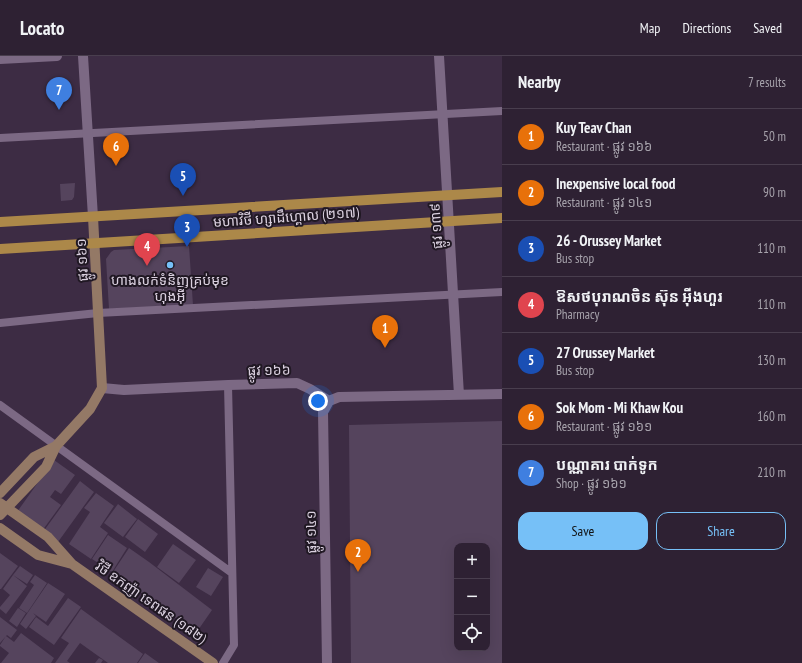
<!DOCTYPE html>
<meta charset="utf-8">
<style>
body{margin:0;font-family:"PT Sans Narrow","Noto Sans Khmer",sans-serif;background:#36293b;color:#f1f3f6}
.controls{position:absolute;right:12px;bottom:12px;display:grid;overflow:hidden;border-radius:8px;box-shadow:0 4px 16px #0002}
.controls button{width:36px;height:36px;display:grid;place-items:center;padding:0;border:0;border-bottom:1px solid #493e4e;background:#2e2133;color:#f1f3f6;font:20px sans-serif}
.you{position:absolute;left:318px;top:345px;width:14px;height:14px;margin:-10px;border:3px solid #fff;border-radius:50%;background:#1a73e8;box-shadow:0 0 0 6px #1a73e833}
.badge{display:grid;place-items:center;width:26px;height:26px;border-radius:50%;background:#76c0f7;color:#fff;font-size:13px;font-weight:700}
.pin{position:absolute;translate:-50% -33px;filter:drop-shadow(0 1px 2px #0008)}
.pin::after{content:'';position:absolute;top:21px;width:14px;height:12px;background:inherit;clip-path:polygon(0 0,100% 0,50% 100%)}
.list{margin:0;padding:0;list-style:none}
h2{display:flex;justify-content:space-between;align-items:center;height:52px;margin:0;padding:0 16px;font-size:17px}
h2 small{font-size:13px;font-weight:400;color:#a7a3ac}
.list li{display:grid;grid-template-columns:26px 1fr auto;gap:12px;align-items:center;box-sizing:border-box;height:56px;padding:0 16px;border-top:1px solid #493e4e}
.list b{display:block;font-size:15px;white-space:nowrap}
.list p{margin:0;font-size:13px;white-space:nowrap;color:#a7a3ac}
.list em{font-size:13px;font-style:normal;color:#a7a3ac}
.actions{display:flex;gap:8px;padding:12px 16px}
.actions a{flex:1;padding:9px 0;border:1px solid #76c0f7;border-radius:12px;text-align:center;font-size:14px;color:#76c0f7}
.actions .main{background:#76c0f7;color:#111}
.icon{flex:none;width:22px;height:22px;fill:none;stroke:currentColor;stroke-width:2;stroke-linecap:round;stroke-linejoin:round}
.map{position:relative;flex:none;width:502px;height:607px;overflow:hidden}
header{display:flex;align-items:center;gap:24px;box-sizing:border-box;height:56px;padding:0 20px;background:#2e2133;border-bottom:1px solid #493e4e}
header strong{font-size:19px}
nav{display:flex;gap:22px;margin-inline-start:auto;font-size:14px}
main{display:flex}
aside{flex:1;background:#2e2133}
.map>svg:first-child{display:block}
.building{fill:#55445d;fill-rule:evenodd}
.lines{fill:none;stroke-linecap:round;stroke-linejoin:round}
.lane{stroke:#7c6984;stroke-width:8}
.street{stroke:#7c6984;stroke-width:10}
.secondary{stroke:#947966;stroke-width:10}
.primary{stroke:#ac8849;stroke-width:10}
.poi-dot{fill:#76c0f7;stroke:#201823;stroke-width:1.5}
.labels{text-anchor:middle;dominant-baseline:central;stroke-width:4;stroke-linejoin:round;paint-order:stroke}
.street-label{font-size:14px;fill:#dad0df;stroke:#201823}
.poi-label{font-size:14px;fill:#dad0df;stroke:#201823}
</style>
<header>
<strong>Locato</strong>
<nav><a>Map</a><a>Directions</a><a>Saved</a></nav>
</header>
<main>
<div class="map">
<svg width="502" height="607" viewBox="0 0 502 607">
<rect width="100%" height="100%" fill="#3d2c44"/>
<!-- building -->
<path class="building" d="M75,127L74,141L72,144L61,145L60,128Z
M189,190L193,249L109,253L106,203L111,196L114,194Z
M502,365V607H351L349,369ZM457,490H487V592H457Z
M54,404L75,419L61,438L55,434L50,441L61,449L42,475L17,456Z
M80,425L94,436L58,486L43,476Z
M96,437L114,450L100,471L108,477L91,503L69,488L90,456L84,452Z
M118,448L137,463L123,481L104,467Z
M138,463L158,478L145,496L125,481Z
M108,479L127,492L112,516L92,503Z
M173,488L196,504L179,527L157,511Z
M129,492L149,506L212,554L196,577L113,516Z
M0,497L18,510L1,533H0Z
M20,510L33,519L27,528L13,519Z
M208,512L223,521L211,540L196,531Z
M13,519L27,530L6,558L0,553V551L10,539L3,533Z
M35,519L47,527L27,557L19,552L34,529L30,526Z
M48,527L65,538L46,566L33,557L36,560L26,573L20,568Z
M68,542L81,551L54,589L29,571L36,561L48,570Z
M18,552L26,557L17,571L9,565Z
M81,553L143,598L137,607H108L80,587L67,605L70,607H55L69,587L61,582Z
M0,561L17,574L11,582L7,579L0,587Z
M21,577L54,602L51,607H1L9,597L0,590V589L6,580L14,586Z
M145,597L159,607H138Z
M99,602L103,604L101,607H95Z"/>
<g class="lines">
<!-- lane -->
<path class="lane" d="M0,82L502,55
M0,267L98,257L502,236
M0,349L232,517
M223,607L234,589L228,329"/>
<!-- street -->
<path class="street" d="M83,0L93,161
M439,0L459,339
M0,3L57,0
M102,332L124,334L228,329L297,327L310,333L329,345
M329,345L339,341L502,338
M327,607L323,356L329,345"/>
<!-- secondary -->
<path class="secondary" d="M0,437L34,401L56,390
M0,447L48,481L72,508L213,607
M0,459L46,411L56,390L90,353L102,332L93,161
M0,472L38,499L72,508"/>
<!-- primary -->
<path class="primary" d="M0,166L502,136
M0,193L502,162"/>
</g>
<!-- markers -->
<circle class="poi-dot" cx="170" cy="209" r="4"/>
<g class="labels">
<!-- street labels -->
<g class="street-label">
<text transform="translate(286 161) rotate(-4)">មហាវិថី ហ្សាដឹហ្គោល (២១៧)</text>
<text transform="translate(436 170) rotate(-94)">ផ្លូវ ១៣៩</text>
<text transform="translate(82 204) rotate(-93)">ផ្លូវ ១៦១</text>
<text transform="translate(269 314) rotate(-1)">ផ្លូវ ១៦៦</text>
<text transform="translate(311 476) rotate(-91)">ផ្លូវ ១៤១</text>
<text transform="translate(151 546) rotate(35)">វិថី ឧកញ៉ា ទេពផន (១៨២)</text>
</g>
<!-- poi labels -->
<g class="poi-label">
<text x="170" y="224">ហាងលក់ទំនិញគ្រប់មុខ<tspan x="170" dy="16">ហុងអ៊ី</tspan></text>
</g>
</g>
</svg>
<div class="controls">
<button>+</button>
<button>−</button>
<button><svg class="icon" aria-label="locate" viewBox="0 0 24 24"><circle cx="12" cy="12" r="6"/><path d="M12 2v4M12 18v4M2 12h4M18 12h4"/></svg></button>
</div>
<div class="you"></div>
<div class="pin badge" style="left:385px;top:292px;background:#e8710a">1</div>
<div class="pin badge" style="left:358px;top:516px;background:#e8710a">2</div>
<div class="pin badge" style="left:187px;top:191px;background:#1a4fb4">3</div>
<div class="pin badge" style="left:147px;top:210px;background:#e0444e">4</div>
<div class="pin badge" style="left:183px;top:140px;background:#1a4fb4">5</div>
<div class="pin badge" style="left:116px;top:110px;background:#e8710a">6</div>
<div class="pin badge" style="left:59px;top:54px;background:#3f7fe0">7</div>
</div>
<aside>
<h2>Nearby<small>7 results</small></h2>
<ul class="list">
<li><span class="badge" style="background:#e8710a">1</span><div><b>Kuy Teav Chan</b><p>Restaurant · ផ្លូវ ១៦៦</p></div><em>50 m</em></li>
<li><span class="badge" style="background:#e8710a">2</span><div><b>Inexpensive local food</b><p>Restaurant · ផ្លូវ ១៤១</p></div><em>90 m</em></li>
<li><span class="badge" style="background:#1a4fb4">3</span><div><b>26 - Orussey Market</b><p>Bus stop</p></div><em>110 m</em></li>
<li><span class="badge" style="background:#e0444e">4</span><div><b>ឱសថបុរាណចិន ស៊ុន អ៊ីងហួរ</b><p>Pharmacy</p></div><em>110 m</em></li>
<li><span class="badge" style="background:#1a4fb4">5</span><div><b>27 Orussey Market</b><p>Bus stop</p></div><em>130 m</em></li>
<li><span class="badge" style="background:#e8710a">6</span><div><b>Sok Mom - Mi Khaw Kou</b><p>Restaurant · ផ្លូវ ១៦១</p></div><em>160 m</em></li>
<li><span class="badge" style="background:#3f7fe0">7</span><div><b>បណ្ណាគារ បាក់ទូក</b><p>Shop · ផ្លូវ ១៦១</p></div><em>210 m</em></li>
</ul>
<div class="actions"><a class="main">Save</a><a>Share</a></div>
</aside>
</main>
